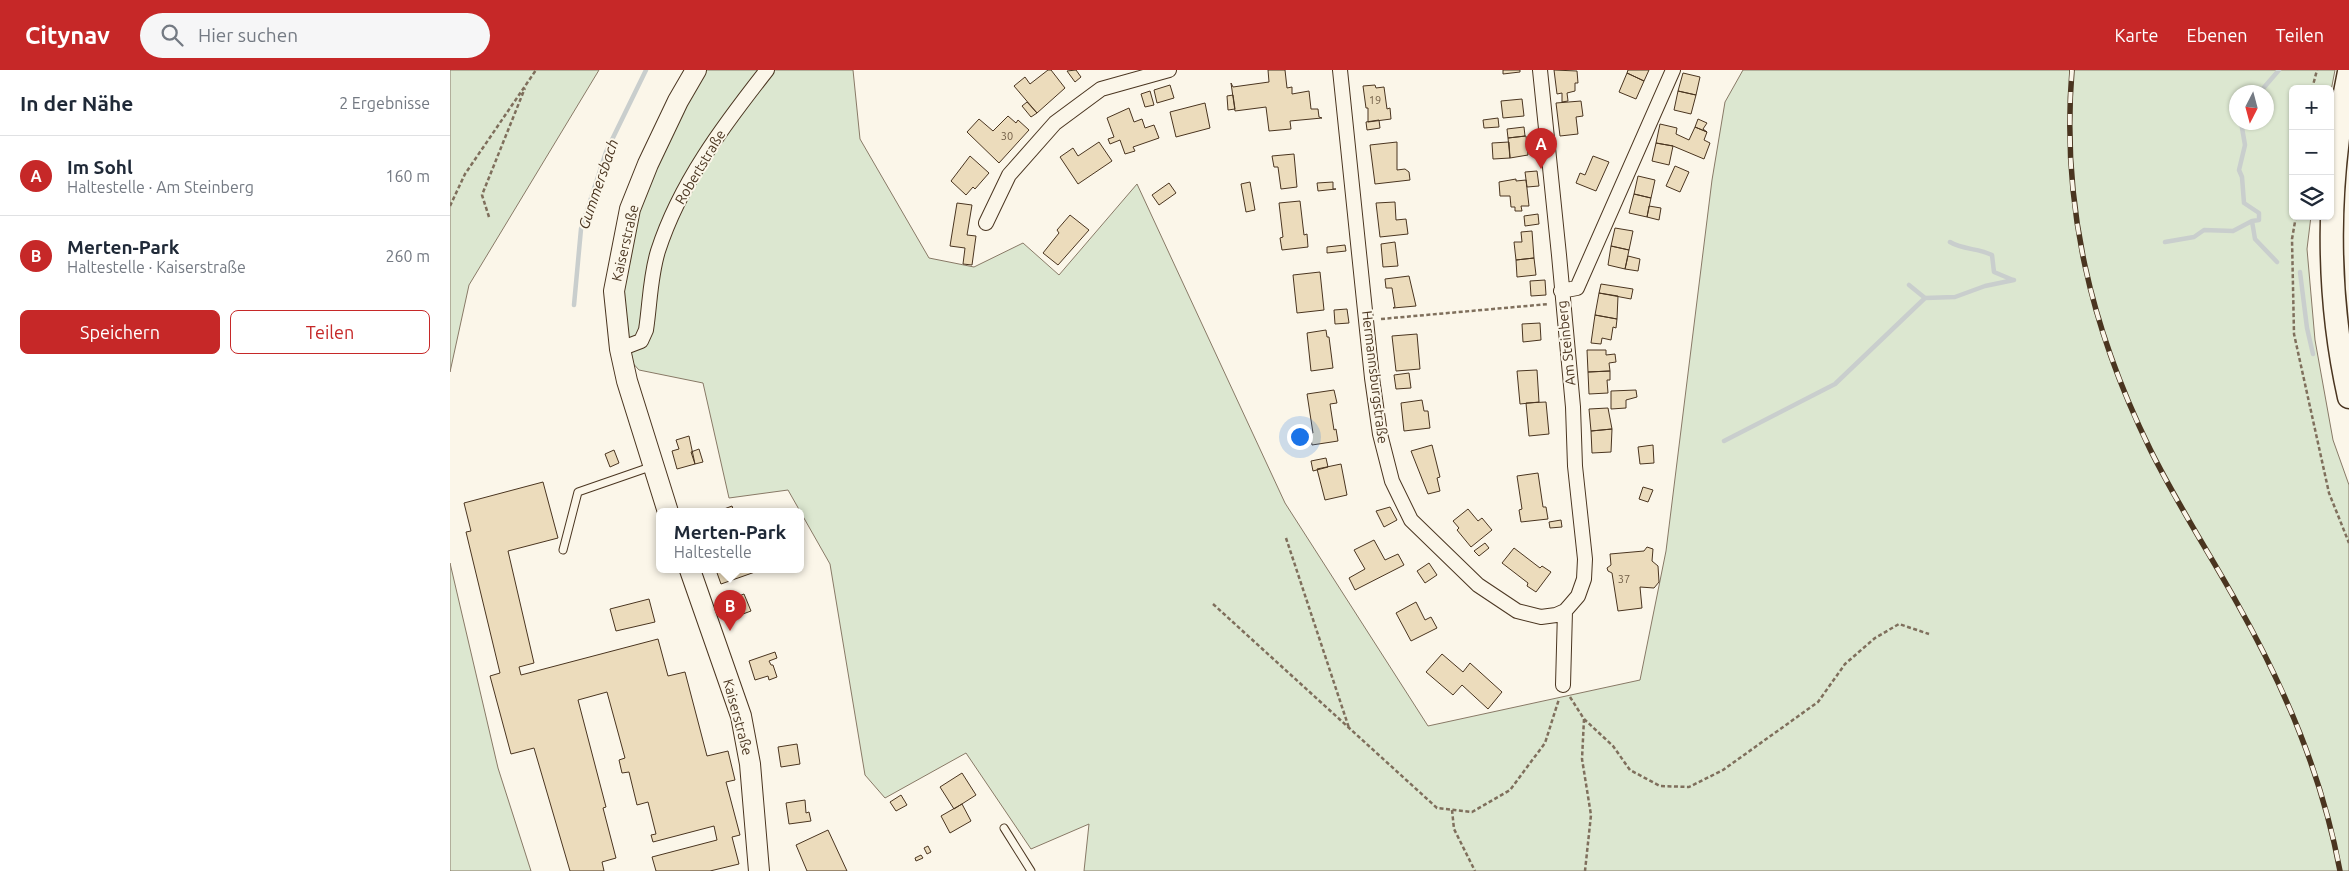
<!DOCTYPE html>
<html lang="de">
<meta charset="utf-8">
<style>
body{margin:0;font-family:Ubuntu,sans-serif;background:#f6f6f7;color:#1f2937}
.controls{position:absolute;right:15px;top:15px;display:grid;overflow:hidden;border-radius:8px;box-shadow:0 1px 4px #0004}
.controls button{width:45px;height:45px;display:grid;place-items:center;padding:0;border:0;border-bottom:1px solid #e0e1e3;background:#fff;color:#1f2937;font:25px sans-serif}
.compass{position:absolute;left:1779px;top:15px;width:45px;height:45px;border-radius:50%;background:#fff;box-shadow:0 1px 4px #0004;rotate:186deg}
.you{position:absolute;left:849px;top:366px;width:18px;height:18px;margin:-12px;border:4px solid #fff;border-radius:50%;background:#1a73e8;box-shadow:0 0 0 8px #1a73e833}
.badge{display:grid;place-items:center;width:32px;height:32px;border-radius:50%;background:#c62828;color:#fff;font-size:16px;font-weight:700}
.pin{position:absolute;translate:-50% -41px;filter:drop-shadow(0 1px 2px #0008)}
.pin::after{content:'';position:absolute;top:26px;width:18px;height:15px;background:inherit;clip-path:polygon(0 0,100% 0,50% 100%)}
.popup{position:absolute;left:206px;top:438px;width:148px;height:65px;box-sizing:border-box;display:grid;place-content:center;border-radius:8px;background:#fff;filter:drop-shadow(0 1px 4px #0005);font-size:16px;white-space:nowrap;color:#747a83}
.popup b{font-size:19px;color:#1f2937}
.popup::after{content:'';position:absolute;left:50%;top:100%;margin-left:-10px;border:10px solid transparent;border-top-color:#fff}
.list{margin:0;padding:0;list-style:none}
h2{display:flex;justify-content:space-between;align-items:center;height:65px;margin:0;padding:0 20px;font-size:21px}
h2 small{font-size:16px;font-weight:400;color:#747a83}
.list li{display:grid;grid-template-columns:32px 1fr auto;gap:15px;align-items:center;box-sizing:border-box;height:80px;padding:0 20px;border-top:1px solid #e0e1e3}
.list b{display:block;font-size:19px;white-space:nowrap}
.list p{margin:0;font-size:16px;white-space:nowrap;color:#747a83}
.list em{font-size:16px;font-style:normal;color:#747a83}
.actions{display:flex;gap:10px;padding:15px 20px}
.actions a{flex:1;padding:11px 0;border:1px solid #c62828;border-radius:8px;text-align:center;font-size:18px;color:#c62828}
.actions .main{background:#c62828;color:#fff}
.icon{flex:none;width:28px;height:28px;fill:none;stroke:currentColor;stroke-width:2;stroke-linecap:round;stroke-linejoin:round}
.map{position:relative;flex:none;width:1899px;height:801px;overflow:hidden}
header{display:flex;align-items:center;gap:30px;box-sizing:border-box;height:70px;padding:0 25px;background:#c62828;color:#fff}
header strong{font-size:24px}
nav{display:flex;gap:28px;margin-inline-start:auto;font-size:18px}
.search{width:350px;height:45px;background:#f6f6f7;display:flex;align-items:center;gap:12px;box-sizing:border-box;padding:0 18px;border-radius:28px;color:#747a83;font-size:19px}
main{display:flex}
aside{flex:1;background:#fff}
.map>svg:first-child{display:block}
.green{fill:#dce7d0;stroke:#887966;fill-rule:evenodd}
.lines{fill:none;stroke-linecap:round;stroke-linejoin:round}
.stream{stroke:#c9cecd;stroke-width:4.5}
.building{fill:#ecdcbc;stroke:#4a3520}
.lane-casing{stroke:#4a3520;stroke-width:9}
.street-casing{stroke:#4a3520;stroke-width:16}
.secondary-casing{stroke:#4a3520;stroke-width:22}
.primary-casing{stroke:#4a3520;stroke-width:25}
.path{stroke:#7f6f5c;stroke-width:2.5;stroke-dasharray:4 2.5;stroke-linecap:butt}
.lane{stroke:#fbf6e9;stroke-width:7}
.street{stroke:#fbf6e9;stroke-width:14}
.secondary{stroke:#fbf6e9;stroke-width:20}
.primary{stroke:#fbf6e9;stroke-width:22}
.rail-casing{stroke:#4a3520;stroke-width:5.5}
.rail{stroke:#fbf6e9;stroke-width:4;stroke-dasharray:11;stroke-linecap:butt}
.labels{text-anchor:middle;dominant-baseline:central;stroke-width:4;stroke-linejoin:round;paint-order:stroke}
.number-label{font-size:11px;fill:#725f47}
.street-label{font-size:14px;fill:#4a3520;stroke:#fbf6e9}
.water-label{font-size:15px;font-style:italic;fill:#4a3520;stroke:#fbf6e9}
</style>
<header>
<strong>Citynav</strong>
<div class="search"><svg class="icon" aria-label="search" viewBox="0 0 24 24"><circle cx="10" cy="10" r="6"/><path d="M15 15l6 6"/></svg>Hier suchen</div>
<nav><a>Karte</a><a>Ebenen</a><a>Teilen</a></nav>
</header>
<main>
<aside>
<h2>In der Nähe<small>2 Ergebnisse</small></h2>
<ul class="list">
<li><span class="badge">A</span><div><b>Im Sohl</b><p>Haltestelle · Am Steinberg</p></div><em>160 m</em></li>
<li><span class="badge">B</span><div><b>Merten-Park</b><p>Haltestelle · Kaiserstraße</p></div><em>260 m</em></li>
</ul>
<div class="actions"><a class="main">Speichern</a><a>Teilen</a></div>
</aside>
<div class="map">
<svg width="1899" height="801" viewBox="0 0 1899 801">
<rect width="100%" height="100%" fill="#fbf6e9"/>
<!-- green -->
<path class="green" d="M0,0H149L19,215L0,302Z
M246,0H403L410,69L479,188L524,197L573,173L609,205L687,114L835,433L978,656L1190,610L1216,481L1262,110L1275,32L1293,0H1885L1880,26V19H1843V146H1861L1857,179L1865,270L1883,370L1899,415V801H634L639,754L581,779L516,683L435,728L415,705L380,494L338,420L279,428L253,313L189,300L170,279L164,221L180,139ZM1786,22H1816V52H1786Z
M0,493L48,698L81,801H0Z"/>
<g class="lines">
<!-- stream -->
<path class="stream" d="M1810,22L1829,0
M1791,52L1795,75L1789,100L1792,107L1794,133L1809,143V150L1802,151L1805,169L1827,192
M1500,172C1513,180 1528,178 1542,185L1544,202L1563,210
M1715,172L1744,167L1754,160L1783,161L1802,151
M1850,202L1857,258L1863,284
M1459,215L1475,228
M124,235L131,159L156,82L196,0
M1274,371L1385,314L1475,228L1505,227L1535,216L1564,210"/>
</g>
<!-- building -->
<path class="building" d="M598,0H601L615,18L587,43L564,16L575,7L580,14Z
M626,0L631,7L625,12L617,1Z
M818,0H835L837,18L842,17V24L859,21L861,39H868L869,47L872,48L840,51L841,59L819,61L816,37L785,41L781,13L783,17L819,12Z
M1053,0H1070V2L1053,4Z
M1104,0L1127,1L1128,13H1125V21L1117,23L1118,31L1112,32V23L1107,24Z
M1178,0H1199L1194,11L1177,3Z
M1177,3L1194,11L1186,29L1169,22Z
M1233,3L1250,7L1246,25L1228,21Z
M720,15L724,28L707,33L704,20Z
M925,15L926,18L934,17L937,39L940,38L941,49L918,52V38H916L913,16Z
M700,21L704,35L695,37L691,24Z
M1228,21L1246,25L1241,44L1224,40Z
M783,25L785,39L778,40L777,26Z
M1072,29L1074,46L1053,48L1051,31Z
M1131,31L1133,46L1126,47L1128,64L1110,66L1106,33Z
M577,32L587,43L581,47L572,36Z
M755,33L760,58L726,67L720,42Z
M679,38L684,52L692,49L695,58L704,55L709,68L683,77L685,81L675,84L670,70L660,74L658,69L664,67L657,48Z
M558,46L566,53L568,50L579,60L549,93L517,62L529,49L543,61Z
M1048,48L1049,57L1034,58L1033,50Z
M1248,49L1257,53L1253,59L1257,62L1245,57Z
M929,50L930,58L917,60L916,52Z
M1210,54L1227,58L1226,64L1239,70L1245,57L1257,62L1254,70L1260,73L1254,89L1223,76L1206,73Z
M1074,57L1075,66L1058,68L1057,59Z
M1076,66L1078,85L1060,88L1058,68Z
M649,72L662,91L628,114L610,87L623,78L628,86Z
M947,72V100L955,99L959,102L960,110L925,114L920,75Z
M1059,72L1060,88L1043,89L1042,73Z
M1206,73L1223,76L1219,95L1202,91Z
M844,84L847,117L831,119L828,97H824L822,86Z
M520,86L539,103L525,119L523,117L516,125L501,111Z
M1143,86L1159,92L1146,121L1126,113L1130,103L1135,105Z
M1225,96L1239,102L1230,122L1216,116Z
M1087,101L1089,116L1077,117L1075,102Z
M1188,106L1205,110L1201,128L1184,124Z
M1066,109V111L1076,110L1079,136H1071L1072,141H1065V137H1061L1060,126H1050L1049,112Z
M800,112L805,140L796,142L791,114Z
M883,112V119H886L868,121L867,113Z
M719,113L726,123L709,135L702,125Z
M1184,124L1201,128L1197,147L1179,143Z
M850,131L854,165L857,164L858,177L832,180L830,168L833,167L829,133Z
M945,132L946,150L956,149L958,164L930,167L926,133Z
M507,133L522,135L517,165L526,166L522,195L513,194L515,178L500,176Z
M1199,136L1211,138L1209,150L1197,147Z
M1088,144L1089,154L1075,156L1074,146Z
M620,145L639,160L608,195L593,183L609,163L607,160Z
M1165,158L1183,161L1179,180L1161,176Z
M1082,161L1084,188L1066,190L1064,172H1072L1071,162Z
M945,172L948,196L933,197L931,174Z
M895,175L896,181L877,183V177Z
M1161,176L1179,180L1175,199L1158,195Z
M1178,186L1190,189L1188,201L1175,199Z
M1084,188L1086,205L1067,207L1066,190Z
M870,202L874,240L847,243L843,205Z
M959,206L966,236L943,238L945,237L942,218H936L935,209Z
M1095,210L1096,225L1081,226L1080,211Z
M1151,214L1183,219L1181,229L1149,223Z
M1149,223L1168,226L1167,249L1145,245Z
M897,239L899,253L885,254L884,240Z
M1145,245L1167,249L1166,258L1163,257L1161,270L1152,268L1151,274L1141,273Z
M1090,253L1091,270L1073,272L1072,254Z
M876,260L877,267H879L883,298L861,301L857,263Z
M967,264L970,299L946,301L942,266Z
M1137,280H1156V285L1165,284L1166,292L1159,293L1160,301L1138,302Z
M1087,300L1089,332L1070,334L1067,301Z
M1160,301V310H1157L1158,323L1139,324L1138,302Z
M959,303L961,318L946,319L944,305Z
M884,320L887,333L880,334L884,360L886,359L888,371L862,375L860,363H863L857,324Z
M1186,320L1187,327L1176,330V338L1161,339V321Z
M972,330L974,341H978L980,358L954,361L951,333Z
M1096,332L1099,364L1079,366L1076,333Z
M1158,338L1162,359L1141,361L1139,339Z
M1162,359L1161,382L1142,383L1141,361Z
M239,366L245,394L227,399L222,381L229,379L226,370Z
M982,375L990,407L987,408L990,421L978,424L961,381Z
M1203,375L1204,393L1190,394L1188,377Z
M249,379L253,392L245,394L241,382Z
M164,380L169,393L160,397L155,384Z
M876,388L878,397L863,401L861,391Z
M891,394L897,425L875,430L867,399Z
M1088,403L1093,437H1096L1098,449L1071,452L1069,440L1072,439L1067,406Z
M93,412L108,468L58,481L84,593L69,597L71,605L208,569L218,606L235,602L257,686L278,681L285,710L276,712L290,765L282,767L289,794L260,801H206L202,787L267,770L264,756L203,772L201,765L206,764L198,732L187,735L179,702L172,703L169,690L175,688L157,622L128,630L156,737L153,738L166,788L152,792L154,801H120L84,678L61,684L40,606L50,603L16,462L21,461L14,433Z
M1193,417L1203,420L1198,432L1189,429Z
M282,436L284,442H266Z
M940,437L947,450L934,457L926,441Z
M1018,439L1028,451L1032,448L1042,460L1021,477L1007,460L1009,458L1003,451Z
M1111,450L1112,457L1100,458L1099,452Z
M924,470L935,490L948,484L954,495L905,520L899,508L915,499L904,480Z
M1035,473L1039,478L1029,486L1024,481Z
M1197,477L1203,479L1202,491L1208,496L1209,512L1204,518L1190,517L1192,538L1168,541L1162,503L1158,501L1157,498L1161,495L1160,484L1194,481Z
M1064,478L1090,498L1092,496L1101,502L1086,522L1077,516L1078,513L1052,493Z
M979,493L987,505L975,513L967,501Z
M266,500H305V502L271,514Z
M294,524L301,541L282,548L276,531Z
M199,529L205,552L166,561L160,539Z
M966,532L975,550L981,547L987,558L961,571L946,543Z
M325,582L327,588L319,591L321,595H323L327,607L319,610L318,606L305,610L299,591Z
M992,584L1013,602L1020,593L1052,622L1038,639L1012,615L1003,625L976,602Z
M347,674L350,694L331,697L328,677Z
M512,703L526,725L504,739L490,717Z
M451,725L457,735L446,741L440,732Z
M355,730L356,743L359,742L361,751L339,754L336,733Z
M512,734L521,751L500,763L491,746Z
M378,760L397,801H357L346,775Z
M478,776L481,782L477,784L474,778Z
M471,785L473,788L466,791L465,788Z"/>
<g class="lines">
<defs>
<path id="lane" d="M113,480L128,422L203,396
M554,758L581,801"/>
<path id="street" d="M890,0L922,308L930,364L942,411L961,450L1028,515L1067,541L1091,547L1106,545L1115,541L1122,533L1128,526L1134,509L1135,489L1125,396L1123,337L1109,185L1090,0
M536,153L559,105L605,53L651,19L719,0
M1111,221L1127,218L1223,0
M170,279L191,271L196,260C200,234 200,207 208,181C230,113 273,56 317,0
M1113,615L1115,541"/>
<path id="secondary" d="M218,442L177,311L170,279L164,221L180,139L198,94L228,31L246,0
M240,500L291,646L300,694L309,801"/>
<path id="primary" d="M1899,2C1877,108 1875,220 1899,327"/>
</defs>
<!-- lane casing -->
<use href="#lane" class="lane-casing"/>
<!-- street casing -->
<use href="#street" class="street-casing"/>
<!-- secondary casing -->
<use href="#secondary" class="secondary-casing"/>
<!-- primary casing -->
<use href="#primary" class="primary-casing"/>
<!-- path -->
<path class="path" d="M1862,19L1867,0
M0,136L15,104L86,0
M1846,146L1842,169L1844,264L1879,423L1899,473
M39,147L32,125L75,18
M931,249L1099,234
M836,468L899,658
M763,534L987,738L1022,742L1060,720L1095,673L1109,629
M1120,627L1134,649L1132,689L1141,745L1135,801
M1134,649L1163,676L1180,700L1210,716L1239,717L1273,700L1368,632L1395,594L1425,568L1449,554L1479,564
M1002,740L1004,759L1025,801"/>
<!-- lane -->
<use href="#lane" class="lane"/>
<!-- street -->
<use href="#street" class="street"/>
<!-- secondary -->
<use href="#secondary" class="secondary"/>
<!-- primary -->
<use href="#primary" class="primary"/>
<defs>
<path id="rail" d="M1622,0C1611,135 1641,258 1700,379C1726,432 1758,481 1787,533C1835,618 1872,705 1890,801"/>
</defs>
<!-- rail casing -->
<use href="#rail" class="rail-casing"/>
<!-- rail -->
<use href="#rail" class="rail"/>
</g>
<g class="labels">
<!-- number labels -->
<g class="number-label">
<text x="925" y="30">19</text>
<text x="557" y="66">30</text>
<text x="1174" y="509">37</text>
</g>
<!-- street labels -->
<g class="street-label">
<text transform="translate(250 97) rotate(-59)">Robertstraße</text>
<text transform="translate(175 173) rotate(-77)">Kaiserstraße</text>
<text transform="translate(1116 273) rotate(-96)">Am Steinberg</text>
<text transform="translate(925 307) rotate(83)">Hermannsburgstraße</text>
<text transform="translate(288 647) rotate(75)">Kaiserstraße</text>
</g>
<!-- water labels -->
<g class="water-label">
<text transform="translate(148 114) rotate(-71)">Gummersbach</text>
</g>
</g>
</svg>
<div class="controls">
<button>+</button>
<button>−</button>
<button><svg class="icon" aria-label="layers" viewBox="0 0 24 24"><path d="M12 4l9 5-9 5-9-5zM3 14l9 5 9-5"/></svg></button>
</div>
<svg class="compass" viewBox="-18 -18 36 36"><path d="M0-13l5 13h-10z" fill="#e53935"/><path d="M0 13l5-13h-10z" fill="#747a83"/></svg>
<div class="you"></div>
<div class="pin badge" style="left:1091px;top:99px">A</div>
<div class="pin badge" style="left:280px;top:561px">B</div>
<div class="popup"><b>Merten-Park</b>Haltestelle</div>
</div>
</main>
